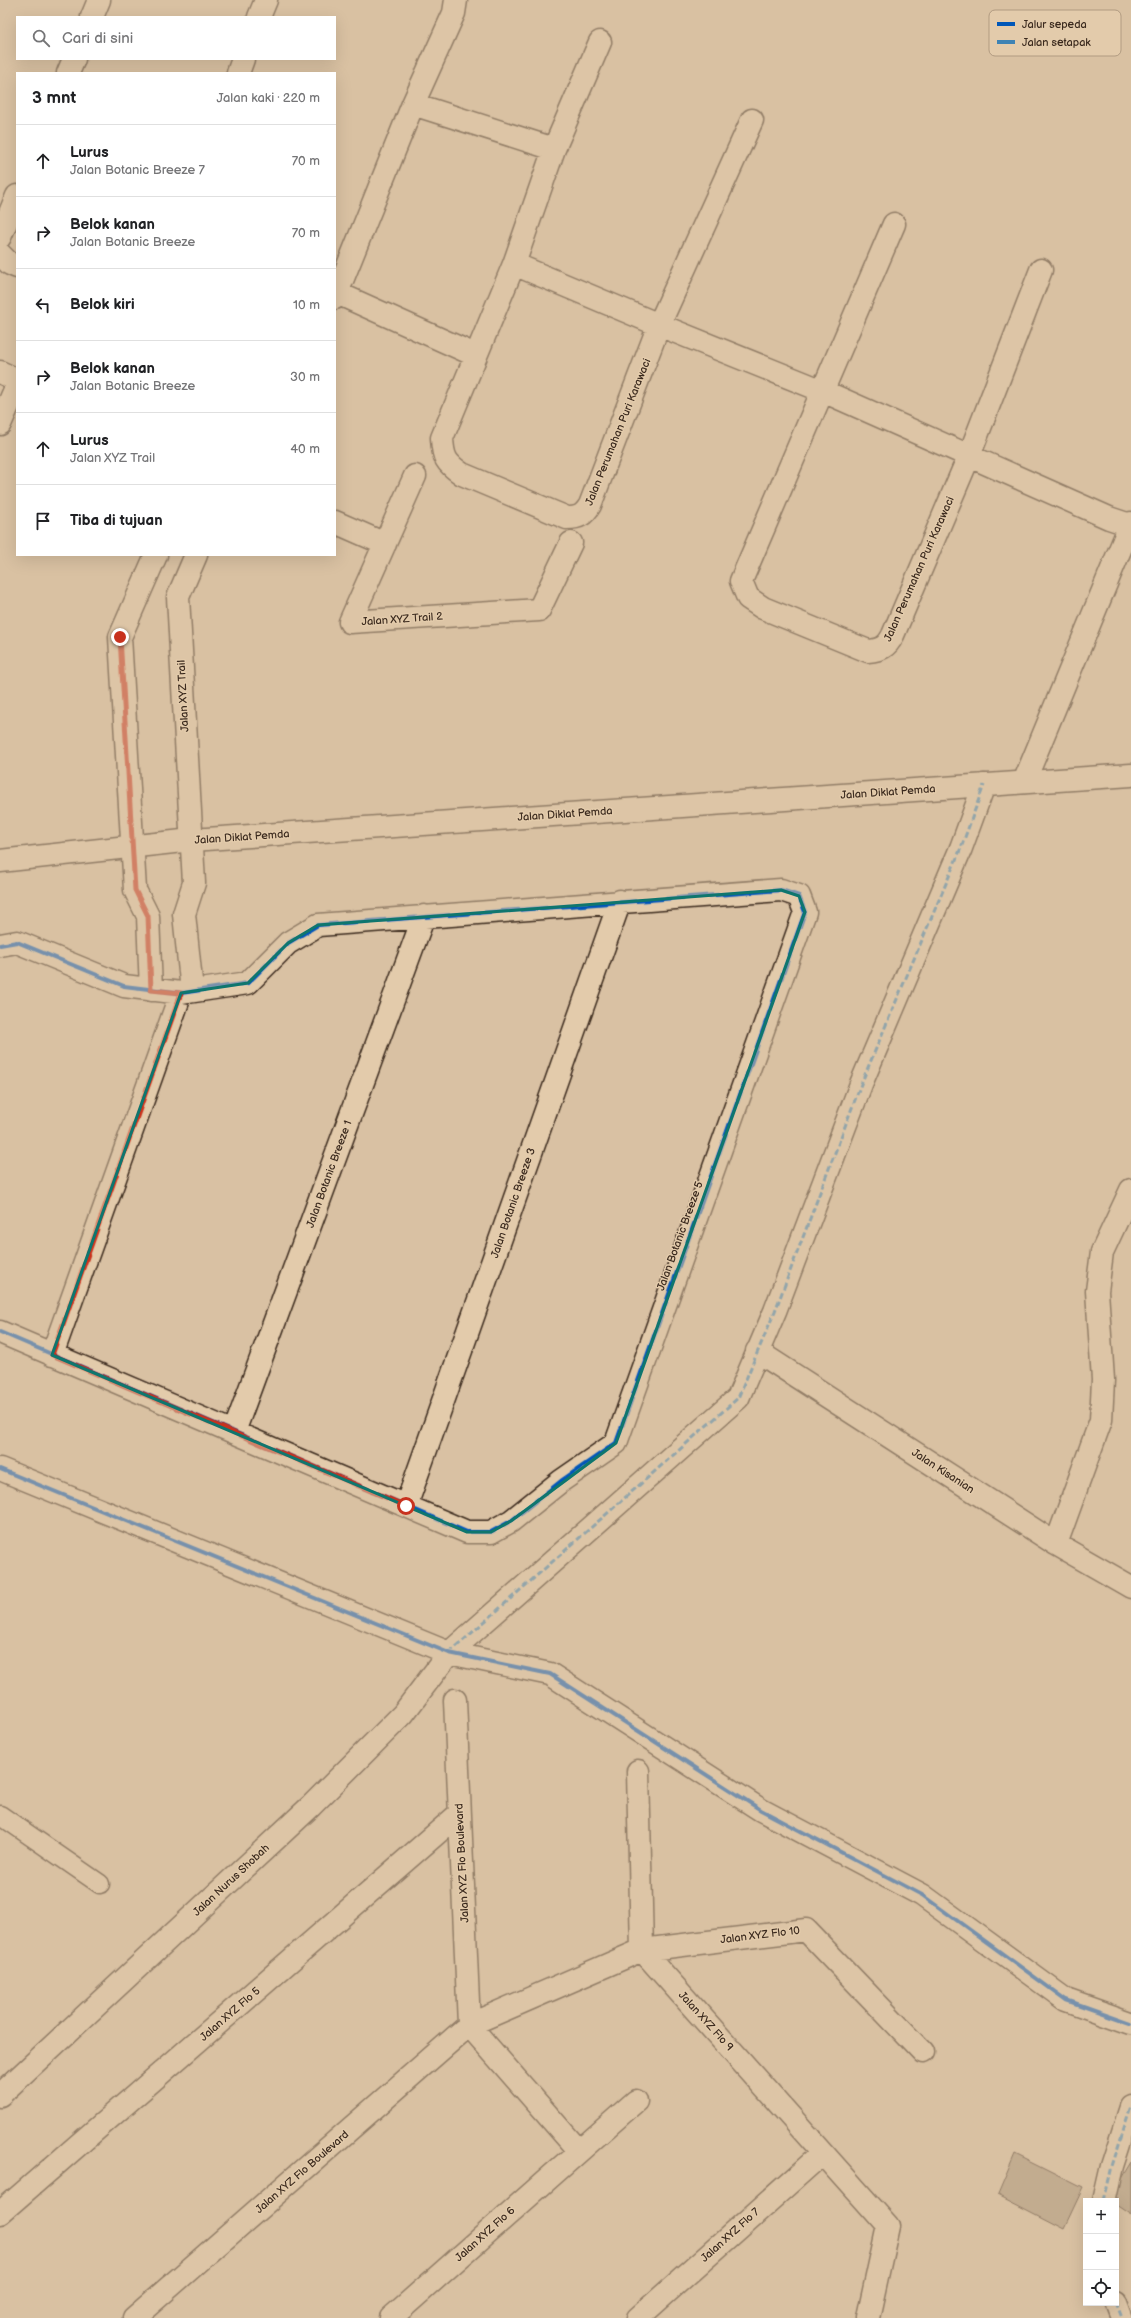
<!DOCTYPE html>
<html lang="id">
<meta charset="utf-8">
<style>
body{margin:0;font-family:"Balsamiq Sans",sans-serif;background:#f6f6f6;color:#202124}
.controls{position:absolute;right:12px;bottom:12px;display:grid;overflow:hidden;border-radius:0px;box-shadow:0 4px 16px #0002}
.controls button{width:36px;height:36px;display:grid;place-items:center;padding:0;border:0;border-bottom:1px solid #e0e0e0;background:#fff;color:#202124;font:20px sans-serif}
.stop{position:absolute;width:12px;height:12px;margin:-9px;border:3px solid #c8321e;border-radius:50%;background:#fff}
.stop.end{background:#c8321e;border-color:#fff;box-shadow:0 1px 4px #0008}
.list{margin:0;padding:0;list-style:none}
h2{display:flex;justify-content:space-between;align-items:center;height:52px;margin:0;padding:0 16px;font-size:17px}
h2 small{font-size:13px;font-weight:400;color:#757577}
.list li{display:grid;grid-template-columns:26px 1fr auto;gap:12px;align-items:center;box-sizing:border-box;height:72px;padding:0 16px;border-top:1px solid #e0e0e0}
.list b{display:block;font-size:15px;white-space:nowrap}
.list p{margin:0;font-size:13px;white-space:nowrap;color:#757577}
.list em{font-size:13px;font-style:normal;color:#757577}
.icon{flex:none;width:22px;height:22px;fill:none;stroke:currentColor;stroke-width:2;stroke-linecap:round;stroke-linejoin:round}
.map{position:relative;flex:none;width:1131px;height:2318px;overflow:hidden}
.search{position:absolute;background:#fff;box-shadow:0 4px 16px #0002;left:16px;top:16px;width:320px;height:44px;display:flex;align-items:center;gap:10px;box-sizing:border-box;padding:0 14px;border-radius:0px;color:#757577;font-size:15px}
.panel{position:absolute;background:#fff;box-shadow:0 4px 16px #0002;left:16px;top:72px;width:320px;height:484px;border-radius:0px}
.map>svg:first-child{display:block}
.building{fill:#a79279;stroke:#3b2a1e}
.lines{fill:none;stroke-linecap:round;stroke-linejoin:round}
.service-casing{stroke:#3b2a1e;stroke-width:21}
.minor-casing{stroke:#3b2a1e;stroke-width:25}
.tertiary-casing{stroke:#3b2a1e;stroke-width:25}
.service{stroke:#e3cbab;stroke-width:18}
.minor{stroke:#e3cbab;stroke-width:22}
.tertiary{stroke:#e3cbab;stroke-width:22}
.quiet{stroke:#3e83b4;stroke-width:3;stroke-dasharray:6 3;stroke-linecap:butt}
.cycleway-casing{stroke:#e3cbab;stroke-width:6}
.cycleway{stroke:#0057b8;stroke-width:4}
.route{stroke:#c8321e;stroke-width:5}
.marked{fill:none;stroke:#0f766e;stroke-width:3;stroke-linejoin:round}
.labels{text-anchor:middle;dominant-baseline:central;stroke-width:3;stroke-linejoin:round;paint-order:stroke}
.street-label{font-size:11px;fill:#3b2a1e;stroke:#e3cbab}
.key{fill:#e3cbab;stroke:#b19b81;stroke-width:1}
.key-label{font-size:11px;fill:#3b2a1e}
</style>
<div class="map">
<svg width="1131" height="2318" viewBox="0 0 1131 2318">
<rect width="100%" height="100%" fill="#d9c1a3"/>
<filter id="ink" filterUnits="userSpaceOnUse"><feTurbulence type="fractalNoise" baseFrequency=".025" numOctaves="2"/><feDisplacementMap in="SourceGraphic" scale="8" xChannelSelector="R" yChannelSelector="G"/><feConvolveMatrix kernelMatrix="1 2 1 2 8 2 1 2 1" color-interpolation-filters="sRGB"/></filter>
<g filter="url(#ink)">
<!-- building -->
<path class="building" d="M1015,2154L1083,2188L1064,2228L998,2194Z
M1131,2162V2216L1116,2206V2201L1108,2200Z"/>
<g class="lines">
<defs>
<path id="service" d="M0,1815L100,1884"/>
<path id="minor" d="M92,17L99,0
M259,17L266,0
M600,42L554,149L514,264L442,438C443,458 446,463 462,474L567,518C579,518 584,515 590,505L659,325L752,120
M68,73L74,59
M238,73L243,59
M413,104L554,149
M894,224L741,581L748,598L763,608L868,651C881,650 887,647 893,635L969,456L1041,270
M0,237L17,196
M0,254L10,264L17,267
M514,264L659,325L823,391L1109,518L1130,525
M337,293L475,355
M335,298L413,104L454,13L456,0
M0,372L17,380
M0,424L17,385
M415,476L350,622L539,610L571,543
M335,522L385,544
M1024,782L1131,523
M0,945L17,942L124,986L181,993L248,983L288,943L318,925L781,890L799,896L805,912L616,1443L561,1481L511,1521L491,1532H467L0,1332
M151,990L148,916L135,890L120,637L156,555
M192,991L184,914L194,883L178,597L196,555
M757,1351L1056,1544L1131,1587
M52,1355L181,993
M234,1432L424,916
M0,1469L449,1653L550,1674L761,1810L922,1895L1066,2000L1131,2023
M406,1506L620,901
M1056,1544L1101,1420L1103,1380L1097,1291L1102,1252L1131,1190
M455,1700L469,2025L579,2151
M638,1771L642,1950L888,2226L868,2318
M0,2095L311,1806L403,1714L449,1653L738,1398L775,1311L861,1084L961,848L984,785
M1104,2201L1112,2166L1131,2107
M0,2213L459,1814
M1116,2302L1122,2318
M134,2318L469,2025L642,1950L806,1930L923,2052
M391,2318L636,2101
M638,2318L823,2153"/>
<path id="tertiary" d="M0,861L192,840L1131,775"/>
</defs>
<!-- service casing -->
<use href="#service" class="service-casing"/>
<!-- minor casing -->
<use href="#minor" class="minor-casing"/>
<!-- tertiary casing -->
<use href="#tertiary" class="tertiary-casing"/>
<!-- service -->
<use href="#service" class="service"/>
<!-- minor -->
<use href="#minor" class="minor"/>
<!-- tertiary -->
<use href="#tertiary" class="tertiary"/>
<!-- quiet -->
<path class="quiet" d="M449,1653L738,1398L775,1311L861,1084L961,848L984,785
M1104,2201L1112,2166L1131,2107
M1116,2302L1122,2318"/>
<defs>
<path id="cycleway" d="M0,945L17,942L124,986L181,993L248,983L288,943L318,925L781,890L799,896L805,912L616,1443L561,1481L511,1521L491,1532H467L0,1332
M0,1469L449,1653L550,1674L761,1810L922,1895L1066,2000L1131,2023"/>
</defs>
<!-- cycleway casing -->
<use href="#cycleway" class="cycleway-casing"/>
<!-- cycleway -->
<use href="#cycleway" class="cycleway"/>
</g>
</g>
<g class="lines" filter="url(#ink)">
<!-- route -->
<path class="route" d="M120,637L135,890L148,916L151,990L181,993L52,1355L406,1506"/>
</g>
<!-- marked area -->
<path d="M0 0H1131V2318H0ZM781,890L799,896L805,912L616,1443L511,1521L491,1532H467L52,1355L181,993L248,983L288,943L318,925Z" fill="#d9c1a3" fill-opacity=".55" fill-rule="evenodd"/>
<path class="marked" d="M781,890L799,896L805,912L616,1443L511,1521L491,1532H467L52,1355L181,993L248,983L288,943L318,925Z"/>
<g class="labels">
<!-- street labels -->
<g class="street-label">
<text transform="translate(618 432) rotate(-68)">Jalan Perumahan Puri Karawaci</text>
<text transform="translate(919 569) rotate(-66)">Jalan Perumahan Puri Karawaci</text>
<text transform="translate(402 619) rotate(-4)">Jalan XYZ Trail 2</text>
<text transform="translate(183 696) rotate(-93)">Jalan XYZ Trail</text>
<text transform="translate(888 792) rotate(-4)">Jalan Diklat Pemda</text>
<text transform="translate(565 814) rotate(-4)">Jalan Diklat Pemda</text>
<text transform="translate(242 837) rotate(-4)">Jalan Diklat Pemda</text>
<text transform="translate(329 1174) rotate(-70)">Jalan Botanic Breeze 1</text>
<text transform="translate(513 1203) rotate(-71)">Jalan Botanic Breeze 3</text>
<text transform="translate(680 1236) rotate(-70)">Jalan Botanic Breeze 5</text>
<text transform="translate(943 1471) rotate(33)">Jalan Kisanian</text>
<text transform="translate(462 1863) rotate(-93)">Jalan XYZ Flo Boulevard</text>
<text transform="translate(231 1880) rotate(-43)">Jalan Nurus Shobah</text>
<text transform="translate(760 1935) rotate(-7)">Jalan XYZ Flo 10</text>
<text transform="translate(230 2014) rotate(-41)">Jalan XYZ Flo 5</text>
<text transform="translate(706 2021) rotate(48)">Jalan XYZ Flo 9</text>
<text transform="translate(302 2172) rotate(-41)">Jalan XYZ Flo Boulevard</text>
<text transform="translate(485 2234) rotate(-42)">Jalan XYZ Flo 6</text>
<text transform="translate(730 2235) rotate(-42)">Jalan XYZ Flo 7</text>
</g>
</g>
<!-- legend -->
<rect x="989" y="10" width="132" height="46" rx="6" class="key"/>
<rect x="997" y="22" width="18" height="4" fill="#0057b8"/>
<rect x="997" y="40" width="18" height="4" fill="#3e83b4"/>
<g class="key-label">
<text x="1022" y="28">Jalur sepeda</text>
<text x="1022" y="46">Jalan setapak</text>
</g>
</svg>
<div class="controls">
<button>+</button>
<button>−</button>
<button><svg class="icon" aria-label="locate" viewBox="0 0 24 24"><circle cx="12" cy="12" r="6"/><path d="M12 2v4M12 18v4M2 12h4M18 12h4"/></svg></button>
</div>
<div class="stop" style="left:406px;top:1506px"></div>
<div class="stop end" style="left:120px;top:637px"></div>
<div class="search"><svg class="icon" aria-label="search" viewBox="0 0 24 24"><circle cx="10" cy="10" r="6"/><path d="M15 15l6 6"/></svg>Cari di sini</div>
<section class="panel">
<h2>3 mnt<small>Jalan kaki · 220 m</small></h2>
<ul class="list">
<li><svg class="icon" aria-label="ahead" viewBox="0 0 24 24"><path d="M12 20V5M6 11l6-6 6 6"/></svg><div><b>Lurus</b><p>Jalan Botanic Breeze 7</p></div><em>70 m</em></li>
<li><svg class="icon" aria-label="right" viewBox="0 0 24 24"><path d="M7 20v-9h11M14 6l5 5-5 5"/></svg><div><b>Belok kanan</b><p>Jalan Botanic Breeze</p></div><em>70 m</em></li>
<li><svg class="icon" aria-label="left" viewBox="0 0 24 24"><path d="M17 20v-9H6M10 6l-5 5 5 5"/></svg><div><b>Belok kiri</b></div><em>10 m</em></li>
<li><svg class="icon" aria-label="right" viewBox="0 0 24 24"><path d="M7 20v-9h11M14 6l5 5-5 5"/></svg><div><b>Belok kanan</b><p>Jalan Botanic Breeze</p></div><em>30 m</em></li>
<li><svg class="icon" aria-label="ahead" viewBox="0 0 24 24"><path d="M12 20V5M6 11l6-6 6 6"/></svg><div><b>Lurus</b><p>Jalan XYZ Trail</p></div><em>40 m</em></li>
<li><svg class="icon" aria-label="arrive" viewBox="0 0 24 24"><path d="M6 21V4h12l-3 4 3 4H6"/></svg><div><b>Tiba di tujuan</b></div></li>
</ul>
</section>
</div>
